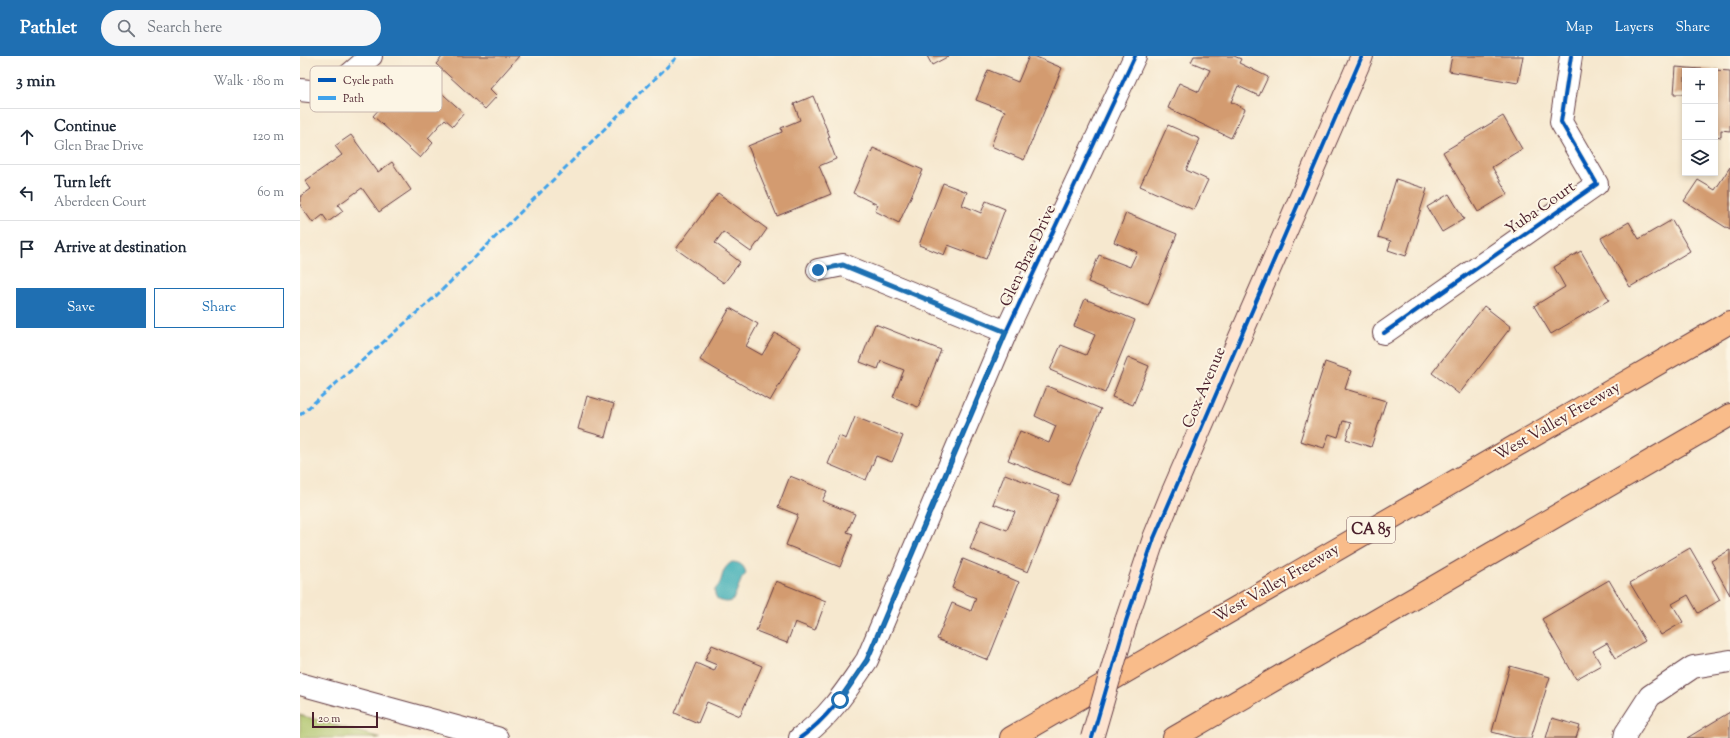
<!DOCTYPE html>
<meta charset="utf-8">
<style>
body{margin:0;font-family:"Sorts Mill Goudy",serif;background:#f6f6f7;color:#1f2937}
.controls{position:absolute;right:12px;top:12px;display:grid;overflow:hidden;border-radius:0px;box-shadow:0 2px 6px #0003}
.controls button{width:36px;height:36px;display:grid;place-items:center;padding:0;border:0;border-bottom:1px solid #e0e1e3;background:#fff;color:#1f2937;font:20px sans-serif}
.scale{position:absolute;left:12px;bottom:10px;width:66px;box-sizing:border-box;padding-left:4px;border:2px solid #4a1f2b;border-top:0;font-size:11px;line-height:14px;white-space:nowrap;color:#4a1f2b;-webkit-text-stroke:3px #fcf5e5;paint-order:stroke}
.stop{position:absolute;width:12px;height:12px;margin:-9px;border:3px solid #1f6fb2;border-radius:50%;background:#fff}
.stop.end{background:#1f6fb2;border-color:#fff;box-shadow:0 1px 4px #0008}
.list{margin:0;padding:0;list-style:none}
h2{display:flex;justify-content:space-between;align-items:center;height:52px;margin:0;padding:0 16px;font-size:17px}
h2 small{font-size:13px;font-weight:400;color:#747a83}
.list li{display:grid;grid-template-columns:26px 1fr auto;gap:12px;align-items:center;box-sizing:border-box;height:56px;padding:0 16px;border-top:1px solid #e0e1e3}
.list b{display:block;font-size:15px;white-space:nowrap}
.list p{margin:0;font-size:13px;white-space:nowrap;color:#747a83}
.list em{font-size:13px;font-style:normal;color:#747a83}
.actions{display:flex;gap:8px;padding:12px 16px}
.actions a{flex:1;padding:9px 0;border:1px solid #1f6fb2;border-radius:0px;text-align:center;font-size:14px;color:#1f6fb2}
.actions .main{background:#1f6fb2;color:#fff}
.icon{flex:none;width:22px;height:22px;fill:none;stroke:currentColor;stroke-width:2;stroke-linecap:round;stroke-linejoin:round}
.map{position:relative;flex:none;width:1430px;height:682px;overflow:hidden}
header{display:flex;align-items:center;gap:24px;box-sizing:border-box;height:56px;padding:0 20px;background:#1f6fb2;color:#fff}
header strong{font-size:19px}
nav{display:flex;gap:22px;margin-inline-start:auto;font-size:14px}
.search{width:280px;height:36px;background:#f6f6f7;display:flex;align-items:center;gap:10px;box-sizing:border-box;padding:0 14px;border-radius:22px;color:#747a83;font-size:15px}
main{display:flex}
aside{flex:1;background:#fff}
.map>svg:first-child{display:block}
.green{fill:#acc267;stroke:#7b7049}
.water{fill:#3daeb6;stroke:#446670}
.building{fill:#d39b6f}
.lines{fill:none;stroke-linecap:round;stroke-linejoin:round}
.street-casing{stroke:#643d44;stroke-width:24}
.secondary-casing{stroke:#643d44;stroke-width:24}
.highway-casing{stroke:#643d44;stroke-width:24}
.street{stroke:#fff;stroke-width:22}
.secondary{stroke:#fde4d0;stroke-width:22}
.highway{stroke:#f9bc8a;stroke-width:22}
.secondary-bridge-casing{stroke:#643d44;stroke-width:24;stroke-linecap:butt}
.secondary-bridge{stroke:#fde4d0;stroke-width:22}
.quiet{stroke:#40a2eb;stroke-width:3;stroke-dasharray:6 3;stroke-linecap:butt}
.cycleway-casing{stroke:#fcf5e5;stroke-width:6}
.cycleway{stroke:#0057b8;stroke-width:4}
.route{stroke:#1f6fb2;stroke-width:5}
.labels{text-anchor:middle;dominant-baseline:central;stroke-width:4;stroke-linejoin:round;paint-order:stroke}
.shield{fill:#fcf5e5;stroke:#7f5f63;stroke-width:1}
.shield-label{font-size:15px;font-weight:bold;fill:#4a1f2b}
.street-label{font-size:16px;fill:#4a1f2b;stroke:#fcf5e5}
.key{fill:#fcf5e5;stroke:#c7b5ad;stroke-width:1}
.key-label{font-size:11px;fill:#4a1f2b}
</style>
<header>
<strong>Pathlet</strong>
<div class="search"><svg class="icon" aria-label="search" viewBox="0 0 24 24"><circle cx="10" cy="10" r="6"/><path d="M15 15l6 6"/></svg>Search here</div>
<nav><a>Map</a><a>Layers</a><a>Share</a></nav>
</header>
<main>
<aside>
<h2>3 min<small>Walk · 180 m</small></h2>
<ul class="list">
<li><svg class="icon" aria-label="ahead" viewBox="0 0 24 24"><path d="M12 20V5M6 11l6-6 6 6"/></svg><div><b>Continue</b><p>Glen Brae Drive</p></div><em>120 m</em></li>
<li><svg class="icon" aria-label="left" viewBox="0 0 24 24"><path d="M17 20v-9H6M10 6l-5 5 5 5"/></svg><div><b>Turn left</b><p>Aberdeen Court</p></div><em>60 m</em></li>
<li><svg class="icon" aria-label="arrive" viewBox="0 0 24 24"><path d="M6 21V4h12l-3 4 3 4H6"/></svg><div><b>Arrive at destination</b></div></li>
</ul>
<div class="actions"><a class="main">Save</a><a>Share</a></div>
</aside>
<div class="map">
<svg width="1430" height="682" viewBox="0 0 1430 682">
<rect width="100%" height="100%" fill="#fcf5e5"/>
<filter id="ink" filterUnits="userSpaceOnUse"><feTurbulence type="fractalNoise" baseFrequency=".025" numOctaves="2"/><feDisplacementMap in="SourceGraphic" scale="8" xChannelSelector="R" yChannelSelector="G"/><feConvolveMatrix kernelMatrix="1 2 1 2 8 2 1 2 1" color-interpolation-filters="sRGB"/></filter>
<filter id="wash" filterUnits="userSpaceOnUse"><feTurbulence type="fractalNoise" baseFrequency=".012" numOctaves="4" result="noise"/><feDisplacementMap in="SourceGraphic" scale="16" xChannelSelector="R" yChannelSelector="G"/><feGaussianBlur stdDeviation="0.9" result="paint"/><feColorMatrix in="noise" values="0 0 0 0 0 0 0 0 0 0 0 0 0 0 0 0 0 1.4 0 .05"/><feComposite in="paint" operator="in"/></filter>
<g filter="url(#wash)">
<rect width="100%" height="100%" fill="#f6e8cf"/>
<!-- green -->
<path class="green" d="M0,659L81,682H0Z"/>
<!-- water -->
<path class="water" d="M432,506C440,506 445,510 446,518L442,522L433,544C427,548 416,546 415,538C413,533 418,531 420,527C423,518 423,511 432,506Z"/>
<g id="blocks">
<!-- building -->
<path class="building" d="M143,0H219L190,33L197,40L185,53L136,8Z
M627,0H649L632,9Z
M729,0H734L762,12L724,104L691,90L705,55L676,44L688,14L718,26Z
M894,0H934L941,3L939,7L968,21L959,40L938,30L931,46L945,53L931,82L868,52L879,27L899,36L910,14L891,6Z
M1152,0H1223L1218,27L1149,15Z
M1376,11L1413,14V15H1385V38H1374Z
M1415,14L1430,15V75L1421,74V81L1415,80Z
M127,24L164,57L153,70L145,63L128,82L133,87L120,102L73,60L89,42L101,53Z
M513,40L530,81L528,82L536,103L519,110L531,138L477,160L448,90L482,76L481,72L500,64L494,48Z
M1203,60L1222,93L1192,111L1208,138L1178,156L1143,96Z
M868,69L900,83L886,114L908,124L894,154L840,130Z
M51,79L78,116L92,106L111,134L79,156L62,132L38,149L43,155L28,166L23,159L13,167L0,149V141L11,133L5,125L42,99L35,90Z
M573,92L623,114L599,167L575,155L578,149L553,137Z
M1430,111V174L1384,145L1398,124L1415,134Z
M1096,123L1127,133L1106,200L1088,194L1091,185L1078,181Z
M643,127L667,136L662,149L681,157L686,145L705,153L686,203L648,189L644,199L619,189Z
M418,137L467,173L451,196L423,176L415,187L440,206L424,227L376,193Z
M1149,138L1164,163L1142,176L1127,151Z
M826,157L877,178L848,250L788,226L799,199L830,211L837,196L814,186Z
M1372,164L1390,195L1330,231L1301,182L1329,166L1339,183Z
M1281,195L1309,244L1251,278L1234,250L1265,231L1254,211Z
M785,243L835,264L805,337L750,314L761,289L786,299L795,279L774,270Z
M1184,250L1211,271L1159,338L1132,317Z
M430,252L458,268L446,290L462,299L475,277L501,291L470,345L400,304Z
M575,268L641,294L618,351L593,341L604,314L581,305L578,313L560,306Z
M828,301L849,310L833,349L812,341Z
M1025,306L1051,315L1045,333L1086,345L1071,391L1046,383L1051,367L1043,365L1038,381L1029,378L1024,392L1000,385Z
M747,330L801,353L769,429L708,404L720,375L749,387L756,370L735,360Z
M287,340L314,348L305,381L278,373Z
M555,361L603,380L592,406L576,400L566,424L528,408L539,380L546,383Z
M705,418L759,439L728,516L670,493L681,464L707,474L715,456L693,448Z
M490,420L527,435L522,445L555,458L547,476L553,478L540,511L486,489L498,459L478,451Z
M1390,492L1420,544L1398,557L1388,539L1372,548L1383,566L1361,579L1330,527Z
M1430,494V539L1411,505Z
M663,503L719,526L688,604L637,583L652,547L671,555L676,542L652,532Z
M1309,524L1345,585L1316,602L1307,587L1293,595L1301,609L1276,623L1242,563Z
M476,525L526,545L515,574L495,566L487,587L456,575Z
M412,589L462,610L440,660L407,646L398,667L375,657L396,607L414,615L417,609L405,604Z
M1210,610L1250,621L1231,682H1215L1192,676Z
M1430,656V682H1387Z
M1252,662L1280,670L1276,682H1246Z"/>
</g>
</g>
<g filter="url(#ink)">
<use href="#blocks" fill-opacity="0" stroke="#643d44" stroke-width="1"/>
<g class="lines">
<defs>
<path id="street" d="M0,34L28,37L71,0
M518,214L543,209L706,276
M1084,277L1297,128L1261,66L1271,0
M0,628L197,682
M500,682C529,662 548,632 567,604L706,276L835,0
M1325,682L1326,677L1350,640L1393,611L1430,605"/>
<path id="secondary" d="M826,565L854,482L871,440L1062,0"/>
<path id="highway" d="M711,682L1430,266
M874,682L1430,359"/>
</defs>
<!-- street casing -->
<use href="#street" class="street-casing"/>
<!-- secondary casing -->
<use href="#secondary" class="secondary-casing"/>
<!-- highway casing -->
<use href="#highway" class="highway-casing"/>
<!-- street -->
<use href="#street" class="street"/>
<!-- secondary -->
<use href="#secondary" class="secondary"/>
<!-- highway -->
<use href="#highway" class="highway"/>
<defs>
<path id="secondary-bridge" d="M792,682L826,565"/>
</defs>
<!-- secondary-bridge casing -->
<use href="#secondary-bridge" class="secondary-bridge-casing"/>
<!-- secondary-bridge -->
<use href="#secondary-bridge" class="secondary-bridge"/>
<!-- quiet -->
<path class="quiet" d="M0,359L137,239L378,0"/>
<defs>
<path id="cycleway" d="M1084,277L1297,128L1261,66L1271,0
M500,682C529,662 548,632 567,604L706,276L835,0
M792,682L826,565L854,482L1062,0"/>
</defs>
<!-- cycleway casing -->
<use href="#cycleway" class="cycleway-casing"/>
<!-- cycleway -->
<use href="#cycleway" class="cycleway"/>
</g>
</g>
<g class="lines" filter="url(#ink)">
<!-- route -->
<path class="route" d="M518,214L543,209L706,276L567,604L540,644"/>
</g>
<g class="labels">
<!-- shield labels -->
<rect class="shield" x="1047" y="461" width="48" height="26" rx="3"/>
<g class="shield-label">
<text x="1071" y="474">CA 85</text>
</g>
<!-- street labels -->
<g class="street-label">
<text transform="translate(1241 153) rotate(-35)">Yuba Court</text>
<text transform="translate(729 200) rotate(-65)">Glen Brae Drive</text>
<text transform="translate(905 332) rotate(-67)">Cox Avenue</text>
<text transform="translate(1258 366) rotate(-30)">West Valley Freeway</text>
<text transform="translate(977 528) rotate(-30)">West Valley Freeway</text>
</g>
</g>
<!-- legend -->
<rect x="10" y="10" width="132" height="46" rx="6" class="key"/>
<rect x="18" y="22" width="18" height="4" fill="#0057b8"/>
<rect x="18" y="40" width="18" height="4" fill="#40a2eb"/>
<g class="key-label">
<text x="43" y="28">Cycle path</text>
<text x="43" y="46">Path</text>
</g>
</svg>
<div class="controls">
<button>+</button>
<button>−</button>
<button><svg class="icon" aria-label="layers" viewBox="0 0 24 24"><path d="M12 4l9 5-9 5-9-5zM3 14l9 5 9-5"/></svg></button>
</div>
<div class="scale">20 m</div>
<div class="stop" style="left:540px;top:644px"></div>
<div class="stop end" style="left:518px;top:214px"></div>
</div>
</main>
